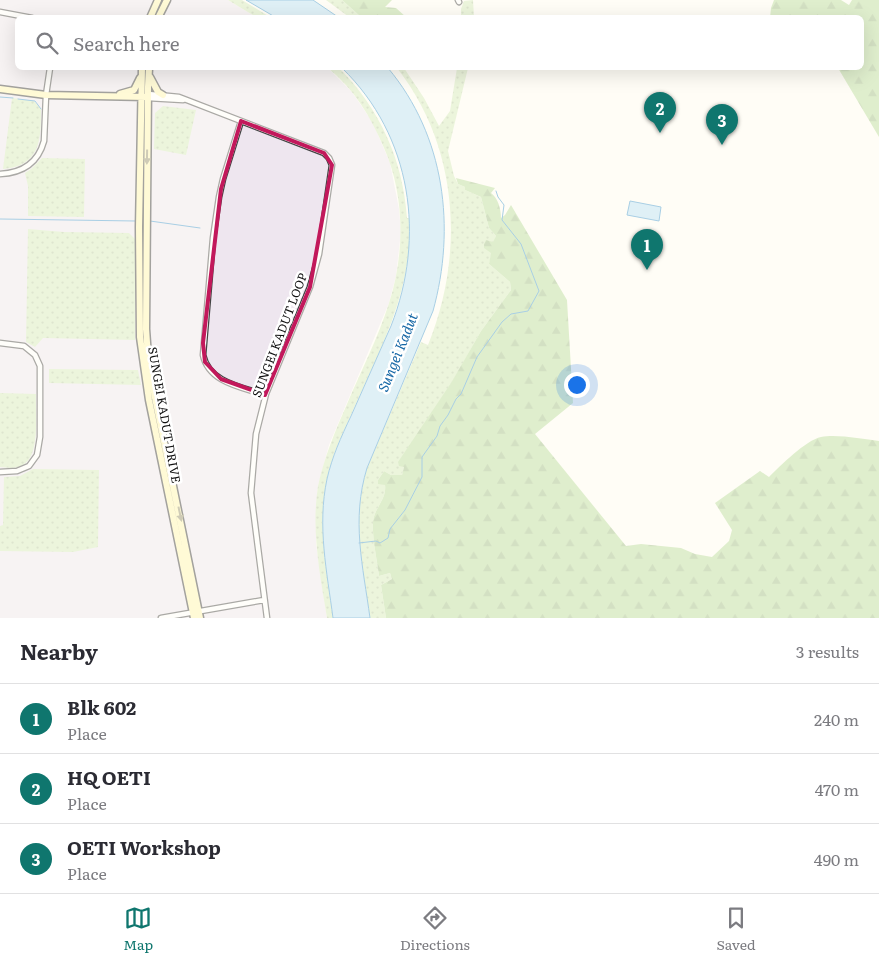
<!DOCTYPE html>
<style>
body{margin:0;font-family:Literata,serif;background:#f7f7f7;color:#2b2b33}
.you{position:absolute;left:576px;top:384px;width:18px;height:18px;margin:-12px;border:4px solid #fff;border-radius:50%;background:#1a73e8;box-shadow:0 0 0 8px #1a73e833}
.badge{display:grid;place-items:center;width:32px;height:32px;border-radius:50%;background:#0f766e;color:#fff;font-size:16px;font-weight:700}
.pin{position:absolute;translate:-50% -41px;filter:drop-shadow(0 1px 2px #0008)}
.pin::after{content:'';position:absolute;top:26px;width:18px;height:15px;background:inherit;clip-path:polygon(0 0,100% 0,50% 100%)}
.list{margin:0;padding:0;list-style:none}
h2{display:flex;justify-content:space-between;align-items:center;height:65px;margin:0;padding:0 20px;font-size:21px}
h2 small{font-size:16px;font-weight:400;color:#7c7c81}
.list li{display:grid;grid-template-columns:32px 1fr auto;gap:15px;align-items:center;box-sizing:border-box;height:70px;padding:0 20px;border-top:1px solid #e1e1e2}
.list b{display:block;font-size:19px;white-space:nowrap}
.list p{margin:0;font-size:16px;white-space:nowrap;color:#7c7c81}
.list em{font-size:16px;font-style:normal;color:#7c7c81}
.icon{flex:none;width:28px;height:28px;fill:none;stroke:currentColor;stroke-width:2;stroke-linecap:round;stroke-linejoin:round}
.map{position:relative;flex:none;width:879px;height:618px;overflow:hidden}
.search{position:absolute;background:#fff;box-shadow:0 5px 20px #0002;left:15px;right:15px;top:15px;height:55px;display:flex;align-items:center;gap:12px;box-sizing:border-box;padding:0 18px;border-radius:8px;color:#7c7c81;font-size:19px}
.sheet{height:275px;background:#fff}
nav{display:flex;justify-content:space-around;align-items:center;box-sizing:border-box;height:70px;border-top:1px solid #e1e1e2;background:#fff;font-size:14px;color:#7c7c81}
nav a{display:grid;justify-items:center;gap:2px}
nav .on{color:#0f766e}
.map>svg:first-child{display:block}
.industrial{fill:#eee6ef}
.grass{fill:url(#grass-dots)}
.forest{fill:url(#forest-firs)}
.water{fill:#b9e0f7;stroke:#3f96cf}
.lines{fill:none;stroke-linecap:round;stroke-linejoin:round}
.stream{stroke:#3f96cf;stroke-width:1}
.street-casing{stroke:#444;stroke-width:7}
.secondary-casing{stroke:#333;stroke-width:9}
.street{stroke:#fff;stroke-width:4.5}
.secondary{stroke:#fff6b0;stroke-width:6}
.oneway{fill:#948f68}
.marked{fill:none;stroke:#c2185b;stroke-width:4;stroke-linejoin:round}
.labels{text-anchor:middle;dominant-baseline:central;stroke-width:5;stroke-linejoin:round;paint-order:stroke}
.street-label{font-size:12px;fill:#111;stroke:#fff}
.water-label{font-size:14px;font-style:italic;fill:#1768a6;stroke:#fff}
</style>
<div class="map">
<svg width="879" height="618" viewBox="0 0 879 618">
<defs>
<pattern id="grass-dots" width="8" height="8" patternUnits="userSpaceOnUse" patternTransform="scale(1.25)"><rect width="8" height="8" fill="#d5ebbd"/><path d="M2 2h.1M6 6h.1" fill="none" stroke="#b6c8a1" stroke-width="1.8" stroke-linecap="round"/></pattern>
<pattern id="forest-firs" width="22" height="20" patternUnits="userSpaceOnUse" patternTransform="scale(1.25)"><rect width="22" height="20" fill="#b9dc9c"/><path d="M5 1l3.5 6h-7zM16 11l3.5 6h-7z" fill="#9ebc85"/></pattern>
</defs>
<rect width="100%" height="100%" fill="#fffdf5"/>
<!-- industrial -->
<path class="industrial" d="M0,0H228L256,17L18,18V68H328L352,92L373,123L390,163L399,209L401,232L396,276L389,303L329,445L318,486L316,509V544L327,618H0Z"/>
<!-- grass -->
<path class="grass" d="M228,0H242L270,17H256Z
M326,0H342L361,17H349Z
M473,0L474,17H461V9L464,1Z
M328,68H339C380,109 403,160 407,218H410C412,290 383,344 354,408C344,431 332,454 327,479C317,526 327,572 333,618H327C320,575 311,530 318,486C324,458 335,431 347,404C361,371 378,338 389,303C405,254 405,195 384,148C371,117 354,89 328,68Z
M397,68H404L424,98L439,126L450,111L457,68H468L448,151L454,176L458,184L465,187V190L481,197L489,228L496,236L489,264L510,282L511,290L481,331L404,467L402,475H391L384,471L378,480L385,485C387,499 374,508 373,522C372,538 377,559 379,576L390,573L392,579L381,585L386,618H370C363,566 351,520 367,468L421,342L428,345C465,254 459,147 397,68Z
M12,98L34,101L41,109C41,139 41,166 3,169Z
M163,106L196,110L186,155L154,149L155,113Z
M42,158L85,159L84,217L28,216V186L25,173L31,169Z
M28,229L64,232L129,233L135,239V340L43,338L35,347L26,342Z
M49,369L138,370L141,385L49,383Z
M0,393L36,394C35,412 41,455 23,465C16,469 8,468 0,467Z
M33,469L99,470L98,547L73,552L0,551V526L3,525L4,477L20,476Z"/>
<!-- forest -->
<path class="forest" d="M342,0H392L385,7L396,8L406,17H361Z
M774,0H841L849,5L852,0H879V137L838,68H862V18H770L771,8Z
M456,178L495,188L491,193C498,198 501,209 501,218L505,215L511,205L567,300L573,403L535,434L626,546L641,544L681,548L695,554L712,557L729,541L732,530L715,503L760,471L769,477C780,466 806,440 821,437C837,434 863,439 879,441V618H386L381,585L392,579L390,573L379,576C377,559 372,539 373,522C374,508 387,499 385,485L378,484V480L384,471L391,475H402L404,467L399,466L398,462L451,383L481,331L511,290L510,282L489,264L491,253L484,248V244L486,240L493,242L496,236L489,228L481,197L465,190V187L458,184Z"/>
<!-- water -->
<path class="water" d="M246,0H313L338,17H275Z
M342,68H388C445,136 456,228 433,311L367,468C351,520 363,566 370,618H333C327,572 317,526 327,479C332,457 341,437 351,416C364,386 378,356 391,326C426,237 412,136 342,68Z
M630,201L661,207L659,221L627,215Z"/>
<g class="lines">
<!-- stream -->
<path class="stream" d="M0,97L13,98
M18,99L35,101L41,109
M0,219L135,221
M150,221L200,228
M359,543L376,541L380,543L388,538L390,529L405,510L422,477V457L437,436L440,426L448,415L456,399L461,394L477,357L502,322L511,314L528,311L539,291L521,244L502,220L504,205L498,197L496,191"/>
<defs>
<path id="street" d="M458,0L459,2
M0,12L32,18
M148,94L179,97L324,153L329,158L332,165L319,254L310,287L266,394L256,434L251,493L267,618
M148,98L183,100
M241,121L223,179L219,197L213,238L203,355C209,383 242,387 265,395
M0,174C22,173 38,163 44,141L46,95L50,68
M0,343L24,346L35,355L40,366V437L37,455L29,466L17,471L0,472
M161,618L264,600"/>
<path id="secondary" d="M150,18L158,0
M158,18L167,0
M142,68L139,227L140,337L149,400L194,618
M149,68L148,87L146,329L148,356L155,398L200,618
M150,77L158,92L163,95
M0,89L46,95L146,97
M120,94L134,90L140,78"/>
</defs>
<!-- street casing -->
<use href="#street" class="street-casing"/>
<!-- secondary casing -->
<use href="#secondary" class="secondary-casing"/>
<!-- street -->
<use href="#street" class="street"/>
<!-- secondary -->
<use href="#secondary" class="secondary"/>
</g>
<!-- one-way arrows -->
<defs><path id="oneway-solid" d="M-6-.8H1V-3.2L6.5 0L1 3.2V.8H-6Z" transform="scale(1.25)"/></defs>
<g class="oneway">
<use href="#oneway-solid" transform="translate(147 157) rotate(91)"/>
<use href="#oneway-solid" transform="translate(180 514) rotate(78)"/>
</g>
<!-- marked area -->
<path d="M0 0H879V618H0ZM241,121L324,153L332,165L310,287L265,395L221,379L205,362L203,343L221,189Z" fill="#fffdf5" fill-opacity=".55" fill-rule="evenodd"/>
<path class="marked" d="M241,121L324,153L332,165L310,287L265,395L221,379L205,362L203,343L221,189Z"/>
<g class="labels">
<!-- street labels -->
<g class="street-label">
<text transform="translate(279 335) rotate(-69)">SUNGEI KADUT LOOP</text>
<text transform="translate(165 415) rotate(80)">SUNGEI KADUT DRIVE</text>
</g>
<!-- water labels -->
<g class="water-label">
<text transform="translate(397 352) rotate(-68)">Sungei Kadut</text>
</g>
</g>
</svg>
<div class="you"></div>
<div class="pin badge" style="left:647px;top:270px">1</div>
<div class="pin badge" style="left:660px;top:133px">2</div>
<div class="pin badge" style="left:722px;top:145px">3</div>
<div class="search"><svg class="icon" aria-label="search" viewBox="0 0 24 24"><circle cx="10" cy="10" r="6"/><path d="M15 15l6 6"/></svg>Search here</div>
</div>
<section class="sheet">
<h2>Nearby<small>3 results</small></h2>
<ul class="list">
<li><span class="badge">1</span><div><b>Blk 602</b><p>Place</p></div><em>240 m</em></li>
<li><span class="badge">2</span><div><b>HQ OETI</b><p>Place</p></div><em>470 m</em></li>
<li><span class="badge">3</span><div><b>OETI Workshop</b><p>Place</p></div><em>490 m</em></li>
</ul>
</section>
<nav>
<a class="on"><svg class="icon" aria-label="map" viewBox="0 0 24 24"><path d="M3 6l6-2 6 2 6-2v14l-6 2-6-2-6 2zM9 4v14M15 6v14"/></svg>Map</a>
<a><svg class="icon" aria-label="directions" viewBox="0 0 24 24"><path d="M12 3l9 9-9 9-9-9zM9 14v-3h6M13 9l2 2-2 2"/></svg>Directions</a>
<a><svg class="icon" aria-label="saved" viewBox="0 0 24 24"><path d="M7 4h10v16l-5-4-5 4z"/></svg>Saved</a>
</nav>
